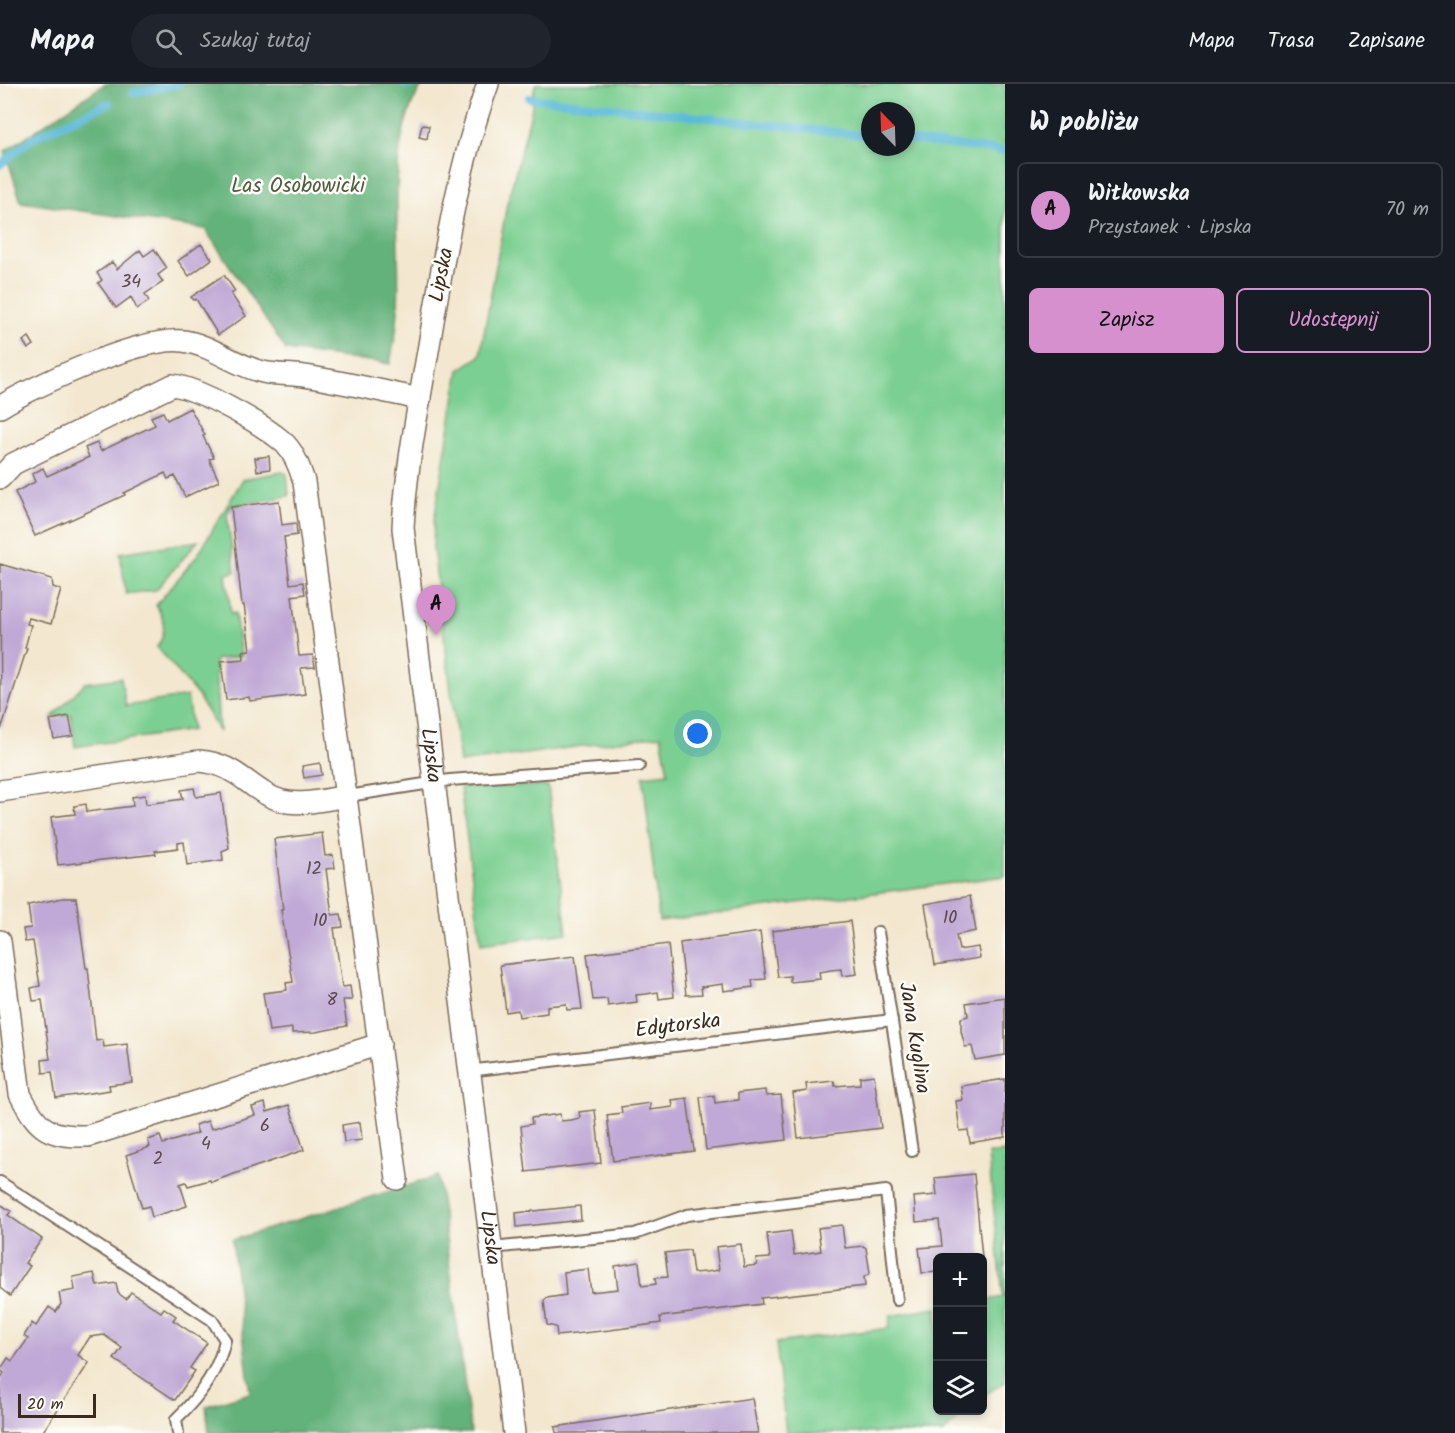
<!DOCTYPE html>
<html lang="pl">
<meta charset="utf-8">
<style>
body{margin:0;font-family:Kalam,sans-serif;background:#20242c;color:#f1f3f6}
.controls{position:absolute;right:18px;bottom:18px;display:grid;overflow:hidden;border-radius:9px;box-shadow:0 3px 9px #0003}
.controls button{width:54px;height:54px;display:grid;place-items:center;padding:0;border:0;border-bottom:2px solid #363941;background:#171b24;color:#f1f3f6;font:30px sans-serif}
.compass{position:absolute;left:861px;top:18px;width:54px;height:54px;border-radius:50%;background:#171b24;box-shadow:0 3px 9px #0003;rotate:337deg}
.scale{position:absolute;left:18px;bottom:15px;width:78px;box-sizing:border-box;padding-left:6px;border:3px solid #3b2a1e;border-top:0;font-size:16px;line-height:21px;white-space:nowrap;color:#3b2a1e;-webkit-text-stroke:4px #fdfcf7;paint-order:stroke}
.you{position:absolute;left:698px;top:650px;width:21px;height:21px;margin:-15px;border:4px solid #fff;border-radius:50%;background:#1a73e8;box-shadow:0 0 0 9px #1a73e833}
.badge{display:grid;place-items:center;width:39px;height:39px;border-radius:50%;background:#d690ce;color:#111;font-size:20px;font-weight:700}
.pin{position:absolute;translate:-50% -50px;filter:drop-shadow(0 2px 3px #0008)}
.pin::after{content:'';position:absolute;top:32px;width:21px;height:18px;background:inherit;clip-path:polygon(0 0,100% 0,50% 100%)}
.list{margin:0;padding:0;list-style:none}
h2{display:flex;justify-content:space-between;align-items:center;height:78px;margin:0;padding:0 24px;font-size:26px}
h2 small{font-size:20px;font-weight:400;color:#9ea1a6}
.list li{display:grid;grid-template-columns:39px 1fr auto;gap:18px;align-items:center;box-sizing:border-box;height:96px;margin:0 12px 12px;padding:0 12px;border:2px solid #363941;border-radius:9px}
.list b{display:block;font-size:22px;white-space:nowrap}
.list p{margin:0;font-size:20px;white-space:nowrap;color:#9ea1a6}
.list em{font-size:20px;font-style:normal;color:#9ea1a6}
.actions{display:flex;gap:12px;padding:18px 24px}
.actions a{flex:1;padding:14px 0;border:2px solid #d690ce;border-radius:9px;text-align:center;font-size:21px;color:#d690ce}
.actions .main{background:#d690ce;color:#111}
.icon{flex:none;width:33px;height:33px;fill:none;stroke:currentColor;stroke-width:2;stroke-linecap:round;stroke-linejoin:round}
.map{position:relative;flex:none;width:1005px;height:1349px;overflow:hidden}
header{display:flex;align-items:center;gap:36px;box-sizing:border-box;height:84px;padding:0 30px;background:#171b24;border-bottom:2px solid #363941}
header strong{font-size:28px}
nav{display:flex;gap:33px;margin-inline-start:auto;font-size:21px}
.search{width:420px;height:54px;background:#20242c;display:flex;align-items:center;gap:15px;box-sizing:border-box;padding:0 21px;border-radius:33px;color:#9ea1a6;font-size:22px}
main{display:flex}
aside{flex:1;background:#171b24}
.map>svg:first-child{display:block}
.green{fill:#7bcf92;stroke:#5b7c58;stroke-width:1.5;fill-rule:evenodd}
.forest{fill:#64b27c;stroke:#506e4d;stroke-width:1.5}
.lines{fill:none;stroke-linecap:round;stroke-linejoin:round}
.stream{stroke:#5ab9d8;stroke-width:8}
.building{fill:#c0a9d6}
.service-casing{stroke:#7b6c5c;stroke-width:14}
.minor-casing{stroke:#7b6c5c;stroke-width:24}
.service{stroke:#fff;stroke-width:10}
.minor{stroke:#fff;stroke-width:21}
.labels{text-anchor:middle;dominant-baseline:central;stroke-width:5;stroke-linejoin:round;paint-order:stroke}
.number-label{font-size:18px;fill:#5c4a4c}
.park-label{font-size:21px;fill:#4e5c41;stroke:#fdfcf7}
.street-label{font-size:21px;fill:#3b2a1e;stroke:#fdfcf7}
</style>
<header>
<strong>Mapa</strong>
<div class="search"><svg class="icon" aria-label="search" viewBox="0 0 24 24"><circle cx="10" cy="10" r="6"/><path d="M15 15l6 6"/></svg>Szukaj tutaj</div>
<nav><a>Mapa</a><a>Trasa</a><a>Zapisane</a></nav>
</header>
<main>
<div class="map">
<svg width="1005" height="1349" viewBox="0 0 1005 1349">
<rect width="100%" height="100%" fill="#fdfcf7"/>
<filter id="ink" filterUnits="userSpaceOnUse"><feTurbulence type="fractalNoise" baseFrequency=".0167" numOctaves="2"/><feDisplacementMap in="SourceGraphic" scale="12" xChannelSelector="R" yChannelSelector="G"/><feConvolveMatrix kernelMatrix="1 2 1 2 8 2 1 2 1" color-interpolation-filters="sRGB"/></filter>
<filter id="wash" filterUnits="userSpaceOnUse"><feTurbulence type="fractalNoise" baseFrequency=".008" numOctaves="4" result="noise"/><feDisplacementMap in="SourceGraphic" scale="24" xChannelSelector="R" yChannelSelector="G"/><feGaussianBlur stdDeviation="1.35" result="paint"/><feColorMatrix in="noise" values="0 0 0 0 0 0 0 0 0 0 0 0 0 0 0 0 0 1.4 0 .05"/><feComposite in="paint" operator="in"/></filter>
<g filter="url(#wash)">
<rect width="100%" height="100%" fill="#f3e7cf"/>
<!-- green -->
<path class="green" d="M535,0H1005V792L659,837L643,692L668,689L661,651L460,679L433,464L434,437L459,286L480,272L507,120L531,29ZM870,27H906V63H870Z
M282,388L287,390L289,412L231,422L227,431L235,488L226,490L231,530L235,529L241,572L215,576L219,648L198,612L157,563C167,549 165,535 156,521L197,472L243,395Z
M198,457L156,506L126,510L120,469Z
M121,594L126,622L187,612L192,646L75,663L71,631L52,633L85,599Z
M548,702L567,849L481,860L460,703Z
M1005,1068V1298L983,1312V1217L1003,1213L988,1070Z
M937,1224L938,1326L967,1327L944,1349H786L776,1259L889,1244L890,1232Z"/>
<!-- forest -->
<path class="forest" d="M105,0H423C380,63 405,166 397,239C396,253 392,266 390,280L286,266L205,145L21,118L5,67Z
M438,1092L471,1349H209L206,1322L250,1309L232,1156Z"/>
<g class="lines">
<!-- stream -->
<path class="stream" d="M404,0L410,1
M133,9L179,0
M529,14L870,52
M906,56L1005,67
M0,81L33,54L109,19"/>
</g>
<g id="blocks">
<!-- building -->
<path class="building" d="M422,41L429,42L427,55L419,53Z
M201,160L212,175L189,192L178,177Z
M154,165L167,184L158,191L163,198L145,210L149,217L137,225L131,213L116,224L98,199L102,196L97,189L112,178L117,185L140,166L144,172Z
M224,191L235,207L231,210L246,232L218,251L196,215L194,216L191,213Z
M29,253L34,261L28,265L23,257Z
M190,324L205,351L203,352L214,374L209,375L219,397L185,413L175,392L168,395L165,389L124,409L125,411L35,452L15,408L35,398L32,390L43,384L47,392L89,373L85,364L97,359L101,367L155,341L151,333L163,328L167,336Z
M269,372L270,385L257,387L255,374Z
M279,417L282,441L296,439L297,451L284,453L290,500L303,498L305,510L292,512L299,572L313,571L315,583L301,584L305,610L250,617L249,613L226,616L221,577L244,575L243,567L250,566L244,521H242L231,423Z
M0,480L52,495L53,503L61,506L51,540L29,534L27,540L31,541L25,564H27L1,646Z
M69,632L73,652L54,655L50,636Z
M320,679L322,691L304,694L302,682Z
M194,704L196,713L221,709L229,764L222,767L223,776L187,781L184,758L178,759V764L155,767L156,770L58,781L51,733L75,730L74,722L86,720L87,728L133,722L132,713L145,711L146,720L183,715L181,706Z
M322,749L325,772L333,771L335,784L326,785L332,831L341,830L343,843L334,844L342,903L350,902L352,916H343L347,942L316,948L292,949V944L269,947L263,909L287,906L286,899L293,898L281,826H283L274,755Z
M970,812L976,847L956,851L959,866L978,863L980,874L935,881L925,820Z
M63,814H76L86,884H88L96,957L103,956L104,963L127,960L132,998L109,1001L110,1006L56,1014L52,988L43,989L42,976L50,975L42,916L33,917L31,904L40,902L33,857L25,858L23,845L31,844L28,821Z
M850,837L857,890L842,892L841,885L831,886L819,888L820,895L790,898V892L778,893L772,847Z
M760,848L766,895L752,896L753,903L724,907L723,900L701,903L702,910L686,911L680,859Z
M668,860L674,913L659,915L658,908L646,910L636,911L637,918L608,922L607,915L593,916L587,870Z
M575,872L582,925L567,926L566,920L547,922V929L519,933L518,926L506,928L500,881Z
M1005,913V971L975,976L972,962L965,963L961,947V934L968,932L966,919Z
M874,991L881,1044L798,1054L793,1009L807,1007L806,1000L834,997L835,1002L860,1000V993Z
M1005,995V1053L970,1059L968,1046L960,1047L956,1017L963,1016L961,1002Z
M765,1006L766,1012L781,1011L786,1056L706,1066L700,1013L714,1012L715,1019L738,1016V1009Z
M687,1014L694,1067L613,1077L607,1031L622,1029L621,1023L636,1021L650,1019V1026L673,1023L672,1016Z
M265,1019L267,1028L289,1021L304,1066L211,1098L210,1096L188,1102L186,1098L180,1100L187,1122L152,1133L149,1122L142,1124L126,1071L150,1063L148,1056L160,1052L163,1060L198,1049L195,1041L208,1037L211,1045L255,1031L252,1023Z
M595,1026L601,1079L526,1088L521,1042L532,1040L531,1034L560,1030L561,1037L571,1036L580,1034L579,1028Z
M360,1038L362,1056L344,1058L342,1041Z
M974,1090L982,1173H938V1188L922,1189L919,1164L942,1162L939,1136L916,1138L914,1113L937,1111L935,1094Z
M0,1120L11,1127L8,1131L42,1155L25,1179L30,1182L10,1212L0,1204Z
M580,1122L581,1136L517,1143L516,1129Z
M842,1141L845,1164L863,1162L866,1164L870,1189L864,1193L865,1202L761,1214L762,1220L660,1233L661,1239L610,1246L557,1252L556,1243L547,1241L544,1217L547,1214L566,1211L564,1188L588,1185L591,1208L618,1205L615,1182L639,1178L642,1202L656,1200L655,1194L668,1193L665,1169L690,1166L693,1189L706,1188L719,1186L716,1163L741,1160L744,1183L757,1181L756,1175L770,1174L767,1150L791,1147L794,1171L821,1167L818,1144Z
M94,1189L97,1202L116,1199L118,1209L126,1215L131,1208L161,1228L164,1224L176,1232L173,1236L207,1259L190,1284L195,1287L175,1316L114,1275L122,1264L104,1251L90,1253L78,1271L89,1279L42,1349H0V1295L4,1289L0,1286L8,1274L12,1277L28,1255L24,1252L32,1239L36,1242L49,1223L56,1228L61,1220L59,1209L75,1206L73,1193Z
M752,1314L758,1349H556L555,1343Z"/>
</g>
</g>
<g filter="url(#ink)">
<use href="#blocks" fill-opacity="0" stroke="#7b6c5c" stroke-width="1.5"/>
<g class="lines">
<defs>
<path id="service" d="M348,712L450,696L639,682
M878,848L912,1067
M468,987L892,936
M0,1098L212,1236L225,1256C219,1286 198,1314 176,1335L178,1349
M491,1164L635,1150L687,1131L886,1107L897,1216"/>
<g id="minor">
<path id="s1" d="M488,0C457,86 443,178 428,267C418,325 406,384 403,444L514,1349"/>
<path d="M0,323C35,301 142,252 183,257C212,261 235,282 263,288C276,291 290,290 304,292C343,298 382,307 420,315"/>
<path d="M0,394L13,380L173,301C200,305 261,339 282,357C294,367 300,384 304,398L397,1095"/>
<path d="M0,707L199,677C239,680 249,707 282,717C302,722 327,715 348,712"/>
<path d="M0,857L20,1010C38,1046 49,1053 88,1052L380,960"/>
</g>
</defs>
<!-- service casing -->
<use href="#service" class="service-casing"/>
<!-- minor casing -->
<use href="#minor" class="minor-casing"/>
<!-- service -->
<use href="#service" class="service"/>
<!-- minor -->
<use href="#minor" class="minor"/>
</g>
</g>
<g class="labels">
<!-- number labels -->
<g class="number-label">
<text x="131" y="198">34</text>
<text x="314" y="785">12</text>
<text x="950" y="834">10</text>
<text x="320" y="837">10</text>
<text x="332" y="916">8</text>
<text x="265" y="1042">6</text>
<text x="206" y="1060">4</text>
<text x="158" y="1075">2</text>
</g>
<!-- park labels -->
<g class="park-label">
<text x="298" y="102">Las Osobowicki</text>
</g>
<!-- street labels -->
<g class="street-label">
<text transform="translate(442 191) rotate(-79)">Lipska</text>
<text stroke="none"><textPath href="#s1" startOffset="682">Lipska</textPath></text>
<text transform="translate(678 942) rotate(-7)">Edytorska</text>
<text transform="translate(914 954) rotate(81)">Jana Kuglina</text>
<text stroke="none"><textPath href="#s1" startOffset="1168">Lipska</textPath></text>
</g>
</g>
</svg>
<div class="controls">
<button>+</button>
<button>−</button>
<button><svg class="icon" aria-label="layers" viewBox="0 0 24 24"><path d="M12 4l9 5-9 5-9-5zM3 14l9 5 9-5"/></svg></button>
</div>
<svg class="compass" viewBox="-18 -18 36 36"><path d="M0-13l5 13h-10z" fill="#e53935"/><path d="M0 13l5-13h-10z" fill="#9ea1a6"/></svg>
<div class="scale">20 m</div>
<div class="you"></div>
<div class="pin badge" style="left:436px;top:551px">A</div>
</div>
<aside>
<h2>W pobliżu<small></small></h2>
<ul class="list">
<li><span class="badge">A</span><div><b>Witkowska</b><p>Przystanek · Lipska</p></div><em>70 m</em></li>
</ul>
<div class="actions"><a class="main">Zapisz</a><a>Udostępnij</a></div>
</aside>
</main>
